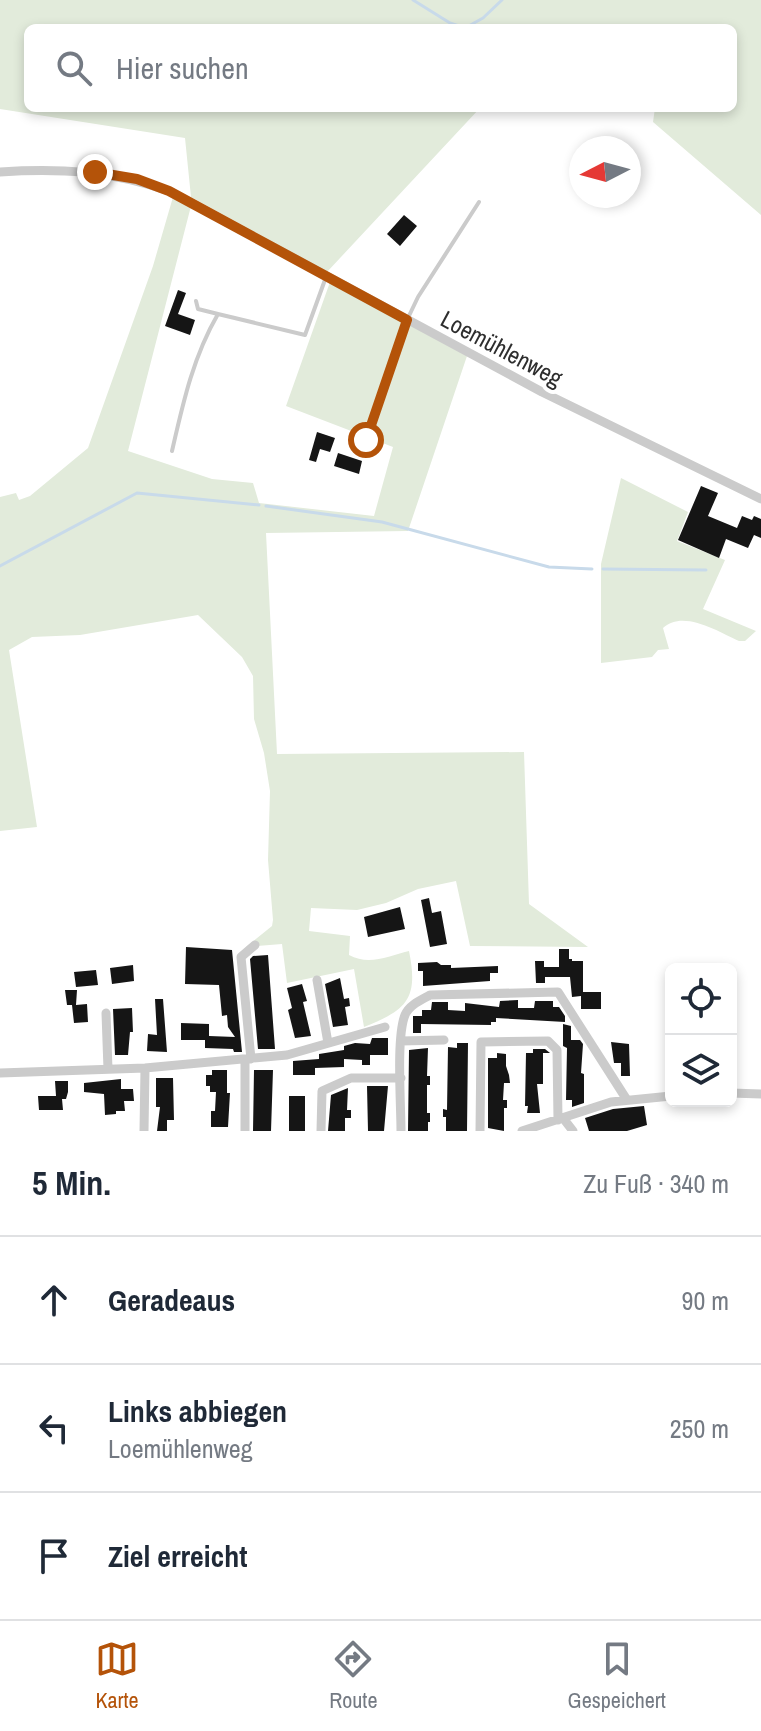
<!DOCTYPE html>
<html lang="de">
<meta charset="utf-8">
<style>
body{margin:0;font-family:"Archivo Narrow",sans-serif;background:#f2f2f3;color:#1f2937}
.controls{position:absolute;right:24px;bottom:24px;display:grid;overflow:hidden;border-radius:12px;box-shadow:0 4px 12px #0003}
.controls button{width:72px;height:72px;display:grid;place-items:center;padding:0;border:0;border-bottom:2px solid #e0e1e3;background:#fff;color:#1f2937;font:40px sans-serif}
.compass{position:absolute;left:569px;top:136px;width:72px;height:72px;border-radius:50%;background:#fff;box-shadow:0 4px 12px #0003;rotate:264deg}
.stop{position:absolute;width:24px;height:24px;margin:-18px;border:6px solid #b45309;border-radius:50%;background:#fff}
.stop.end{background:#b45309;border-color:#fff;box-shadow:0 2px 8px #0008}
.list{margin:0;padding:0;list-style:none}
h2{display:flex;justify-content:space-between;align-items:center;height:104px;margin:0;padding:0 32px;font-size:34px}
h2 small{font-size:26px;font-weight:400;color:#747a83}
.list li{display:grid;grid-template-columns:52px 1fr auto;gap:24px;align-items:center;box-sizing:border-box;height:128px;padding:0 32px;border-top:2px solid #e0e1e3}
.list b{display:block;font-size:30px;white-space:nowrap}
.list p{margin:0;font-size:26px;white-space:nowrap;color:#747a83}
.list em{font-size:26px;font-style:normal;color:#747a83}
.icon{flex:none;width:44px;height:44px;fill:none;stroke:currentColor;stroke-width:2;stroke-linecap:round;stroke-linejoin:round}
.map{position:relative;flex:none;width:761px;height:1131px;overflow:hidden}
.search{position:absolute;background:#fff;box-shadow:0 4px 12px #0003;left:24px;right:24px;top:24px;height:88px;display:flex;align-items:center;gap:20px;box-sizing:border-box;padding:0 28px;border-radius:12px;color:#747a83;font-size:30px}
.sheet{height:488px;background:#fff}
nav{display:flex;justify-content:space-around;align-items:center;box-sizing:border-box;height:112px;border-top:2px solid #e0e1e3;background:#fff;font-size:22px;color:#747a83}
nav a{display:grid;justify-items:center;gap:4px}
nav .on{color:#b45309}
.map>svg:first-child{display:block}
.green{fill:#e2ebdb}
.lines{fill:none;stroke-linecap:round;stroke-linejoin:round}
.stream{stroke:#c8daea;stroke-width:3}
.building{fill:#151515}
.service{stroke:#cbcbcb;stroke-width:4}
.minor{stroke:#cbcbcb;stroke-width:9}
.route{stroke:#b45309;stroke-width:10}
.labels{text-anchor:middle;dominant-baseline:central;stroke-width:8;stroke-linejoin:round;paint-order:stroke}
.street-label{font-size:24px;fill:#2e2e2e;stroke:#fff}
</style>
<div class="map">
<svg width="761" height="1131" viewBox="0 0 761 1131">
<rect width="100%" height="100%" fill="#fff"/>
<!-- green -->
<path class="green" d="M0,0H761V215L653,122L655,108H733V28H28V108H480L327,272L191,197L185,138L0,109Z
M173,197L191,206L128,451L212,479L253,483L259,503L374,516L393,447L286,406L330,282L467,356L408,531L266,533L277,754L524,752L529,904L588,947L470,946L456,881L418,889L386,903L357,910L311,908L309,931L350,936L349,955C369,966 389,956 409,951C419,1000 406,1010 364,1027L354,969L287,983L282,944L246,947L272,926L273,920L268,860L270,791L264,753L254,719L253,676L242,657L198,615L80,635L32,637L9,650L37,827L0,831V497L16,493L19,500L30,496L88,448L153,266Z
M621,478L688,512L677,541L725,560L703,609L756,631L745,641H739C719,632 683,609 663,628L669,649L658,650L652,657L601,663V564Z"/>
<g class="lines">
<!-- stream -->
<path class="stream" d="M413,0L450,23L465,28L483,18L502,0
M266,506L382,522L549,567L592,569
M0,566L137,493L259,505
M603,569L706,570"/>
</g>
<!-- building -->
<path class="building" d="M404,215L417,226L400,246L387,234Z
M178,290L186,293L178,314L195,320L190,335L165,326Z
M317,432L335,438L330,452L320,449L316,462L309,460Z
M338,453L362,461L359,474L334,466Z
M701,486L718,493L708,516L737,528L742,516L752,520L754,516L761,519V538L754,535L748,548L726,539L719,558L678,540Z
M429,898L432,913L441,911L447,944L430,947L421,900Z
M400,907L405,929L368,937L364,917Z
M186,947L232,950L242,1052H234L233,1049L205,1048V1040H181V1023L209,1024V1036L235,1037L228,1027L227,1015L222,1016L219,985L185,984Z
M559,949H569V959H572V961H583V992H601V1009H581V996L572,997L570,977H545V983H536L535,961H544V967H559Z
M268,955L275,1049H258L250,959L253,956Z
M437,962L441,965H451V968L498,966V973H490V981L423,986V971H418V963Z
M133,965L134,981L112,984L110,968Z
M96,970L98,985L76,987L74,972Z
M340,978L344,999L349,998L350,1006L345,1007L348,1025L333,1027L325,984Z
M302,984L307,1001L303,1002L311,1036L295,1038L288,1010L292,1008L287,988Z
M65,990H77L76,1005L87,1004L88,1022L74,1023L72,1005H67Z
M155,999H163L167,1052L147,1051L148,1034L157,1035Z
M518,1000V1008H534L535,1001H553V1007H559L565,1016V1022L496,1018V1022H491V1025L421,1024V1033H413V1016H422V1010H431L432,1002H448V1010L465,1011V1003L499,1007L500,1001Z
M132,1008L133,1032H130L128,1055H115L113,1009Z
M563,1024L571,1026V1040H580L583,1044L581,1073L584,1074V1103L572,1107V1100H566L567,1048L563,1046Z
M372,1038H388V1055H370V1065H362V1060L344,1059V1067L315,1068V1075H293V1061L319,1059V1054L344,1050V1046L355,1043L370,1044Z
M611,1042L629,1044L630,1076H621V1063H614Z
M457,1043H468L467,1131H446V1117H443V1109L447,1110L448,1047L457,1048Z
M428,1048L427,1076H430V1085H427V1113H430V1122H428V1131H408L409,1050Z
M533,1049H545L550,1053H543V1084H537L540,1113H527L528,1106H525L526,1053H533Z
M497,1053L506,1054V1066L509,1075L510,1083H504L503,1100H507V1108H504V1131L488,1128V1058H497Z
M212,1070H227V1093H230L228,1127H211V1111H215L216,1092H210V1086H206V1075H212Z
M254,1070H273L271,1131H253Z
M156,1078H173L174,1120H167V1131H157L160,1107H156Z
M121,1079V1089H133L134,1101H124L125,1111H116V1114L105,1115L104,1094L84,1092V1083Z
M55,1081H68V1092L66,1099H62L63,1110H39L38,1096H56Z
M367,1086H388L384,1131H368Z
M348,1088L347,1110H351V1118H345V1131H328L331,1095Z
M289,1096H305V1131H289Z
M644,1106L647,1125L627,1131H589L585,1118L613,1109Z"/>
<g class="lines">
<!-- service -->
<path class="service" d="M196,301L198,309L218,314
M366,440L407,320L418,297L479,202
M172,451C183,403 193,357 218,314L305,335L326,277"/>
<!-- minor -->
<path class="minor" d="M0,172C59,168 113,171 169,191L542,392L761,499
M317,980L328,1043
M106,1013L108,1069
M401,1041L444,1040
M245,1059V1131
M251,1059L241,957L255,945
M0,1073L145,1068L287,1055L385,1027
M731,1093L761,1094
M563,1118L573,1131
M144,1131L145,1068
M321,1131L322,1091L351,1078H401
M401,1131C401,1104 396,1037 405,1015C409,1005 421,1000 430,995L558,992L627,1100
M480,1131L481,1042L548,1041L557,1050L558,1120
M522,1131L611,1102L671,1096"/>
</g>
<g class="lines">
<!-- route -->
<path class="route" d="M95,172L137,179L169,191L407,320L366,440"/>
</g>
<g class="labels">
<!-- street labels -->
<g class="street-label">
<text transform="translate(502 348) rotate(28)">Loemühlenweg</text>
</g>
</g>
</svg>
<div class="controls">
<button><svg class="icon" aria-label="locate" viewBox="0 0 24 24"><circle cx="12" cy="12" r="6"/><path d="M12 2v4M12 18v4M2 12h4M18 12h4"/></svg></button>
<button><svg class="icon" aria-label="layers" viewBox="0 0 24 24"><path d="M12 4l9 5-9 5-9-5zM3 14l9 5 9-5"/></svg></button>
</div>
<svg class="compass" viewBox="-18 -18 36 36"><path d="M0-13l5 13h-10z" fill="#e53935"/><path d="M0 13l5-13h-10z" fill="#747a83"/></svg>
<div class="stop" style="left:366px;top:440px"></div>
<div class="stop end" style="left:95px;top:172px"></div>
<div class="search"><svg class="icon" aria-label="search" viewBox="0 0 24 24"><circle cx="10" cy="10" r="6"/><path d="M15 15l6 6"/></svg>Hier suchen</div>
</div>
<section class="sheet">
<h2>5 Min.<small>Zu Fuß · 340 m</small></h2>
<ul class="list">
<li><svg class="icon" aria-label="ahead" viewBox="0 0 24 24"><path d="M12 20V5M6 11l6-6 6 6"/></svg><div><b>Geradeaus</b></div><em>90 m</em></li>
<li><svg class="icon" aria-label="left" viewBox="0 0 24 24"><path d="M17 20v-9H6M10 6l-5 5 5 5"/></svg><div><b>Links abbiegen</b><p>Loemühlenweg</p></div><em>250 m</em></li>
<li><svg class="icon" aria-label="arrive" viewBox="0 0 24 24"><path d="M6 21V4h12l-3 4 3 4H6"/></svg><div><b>Ziel erreicht</b></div></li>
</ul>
</section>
<nav>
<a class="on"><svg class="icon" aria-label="map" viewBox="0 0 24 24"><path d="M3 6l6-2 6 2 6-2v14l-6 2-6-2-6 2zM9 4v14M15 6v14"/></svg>Karte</a>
<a><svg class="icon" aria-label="directions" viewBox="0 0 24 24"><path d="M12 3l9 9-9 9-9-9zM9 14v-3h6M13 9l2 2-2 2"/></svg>Route</a>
<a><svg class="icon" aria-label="saved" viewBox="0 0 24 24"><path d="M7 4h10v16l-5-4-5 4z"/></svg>Gespeichert</a>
</nav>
